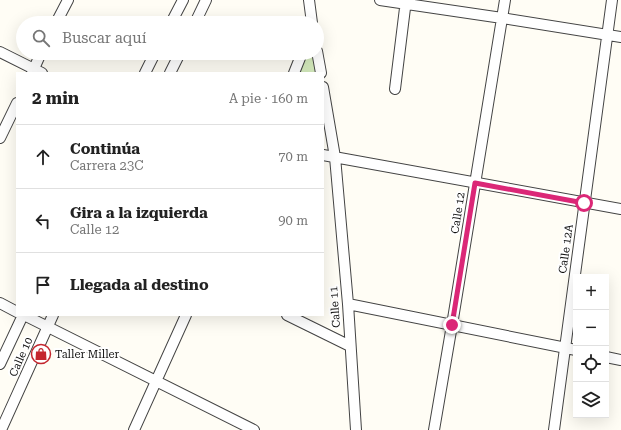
<!DOCTYPE html>
<html lang="es">
<meta charset="utf-8">
<style>
body{margin:0;font-family:"Roboto Serif",serif;background:#f2f2f2;color:#222}
.controls{position:absolute;right:12px;bottom:12px;display:grid;overflow:hidden;border-radius:0px;box-shadow:0 4px 16px #0002}
.controls button{width:36px;height:36px;display:grid;place-items:center;padding:0;border:0;border-bottom:1px solid #e0e0e0;background:#fff;color:#222;font:20px sans-serif}
.stop{position:absolute;width:12px;height:12px;margin:-9px;border:3px solid #db2777;border-radius:50%;background:#fff}
.stop.end{background:#db2777;border-color:#fff;box-shadow:0 1px 4px #0008}
.list{margin:0;padding:0;list-style:none}
h2{display:flex;justify-content:space-between;align-items:center;height:52px;margin:0;padding:0 16px;font-size:17px}
h2 small{font-size:13px;font-weight:400;color:#767676}
.list li{display:grid;grid-template-columns:26px 1fr auto;gap:12px;align-items:center;box-sizing:border-box;height:64px;padding:0 16px;border-top:1px solid #e0e0e0}
.list b{display:block;font-size:15px;white-space:nowrap}
.list p{margin:0;font-size:13px;white-space:nowrap;color:#767676}
.list em{font-size:13px;font-style:normal;color:#767676}
.icon{flex:none;width:22px;height:22px;fill:none;stroke:currentColor;stroke-width:2;stroke-linecap:round;stroke-linejoin:round}
.map{position:relative;flex:none;width:621px;height:430px;overflow:hidden}
.search{position:absolute;background:#fff;box-shadow:0 4px 16px #0002;left:16px;top:16px;width:308px;height:44px;display:flex;align-items:center;gap:10px;box-sizing:border-box;padding:0 14px;border-radius:22px;color:#767676;font-size:15px}
.panel{position:absolute;background:#fff;box-shadow:0 4px 16px #0002;left:16px;top:72px;width:308px;height:244px;border-radius:0px}
.map>svg:first-child{display:block}
.green{fill:#d5ebbd}
.lines{fill:none;stroke-linecap:round;stroke-linejoin:round}
.minor-casing{stroke:#444;stroke-width:12}
.minor{stroke:#fff;stroke-width:10}
.route{stroke:#db2777;stroke-width:5}
.labels{text-anchor:middle;dominant-baseline:central;stroke-width:4;stroke-linejoin:round;paint-order:stroke}
.street-label{font-size:11px;fill:#111;stroke:#fff}
.poi-label{font-size:11px;fill:#111;stroke:#fff;text-anchor:start}
</style>
<div class="map">
<svg width="621" height="430" viewBox="0 0 621 430">
<rect width="100%" height="100%" fill="#fffdf5"/>
<!-- green -->
<path class="green" d="M302,53H317L321,73H294Z"/>
<g class="lines">
<defs>
<path id="minor" d="M309,0L312,23
M380,0L502,18L621,37
M56,23L68,0
M171,23L183,0
M195,23L206,0
M317,51L321,73
M0,52L42,73
M32,73L41,53
M145,73L155,53
M170,73L180,53
M294,73L302,53
M323,87L335,157L348,304L356,430
M395,89L406,0
M0,138L17,103
M323,155L621,209
M0,303L17,312
M348,304L576,350
M24,315L254,430
M287,315L350,346
M606,357L621,360
M0,364L23,315
M1,430L53,315
M134,430L186,315
M434,430L452,325L505,0
M554,430L612,0"/>
</defs>
<!-- minor casing -->
<use href="#minor" class="minor-casing"/>
<!-- minor -->
<use href="#minor" class="minor"/>
</g>
<g class="lines">
<!-- route -->
<path class="route" d="M452,325L475,183L584,203"/>
</g>
<!-- icons -->
<defs>
<symbol id="shop-ring" viewBox="-11 -11 22 22"><circle r="9.5" fill="#fff" stroke="#c4262e" stroke-width="1.5"/><path d="M-5-2.5h2.3a2.7 3.5 0 0 1 5.4 0H5L5.5 6h-11ZM-1.5-2.5h3a1.5 2.3 0 0 0-3 0Z" fill="#c4262e"/></symbol>
</defs>
<g fill-rule="evenodd">
<use href="#shop-ring" x="30" y="343" width="22" height="22"/>
</g>
<g class="labels">
<!-- street labels -->
<g class="street-label">
<text transform="translate(458 213) rotate(-81)">Calle 12</text>
<text transform="translate(566 249) rotate(-82)">Calle 12A</text>
<text transform="translate(335 307) rotate(-94)">Calle 11</text>
<text transform="translate(21 357) rotate(-66)">Calle 10</text>
</g>
<!-- poi labels -->
<g class="poi-label">
<text x="55" y="354">Taller Miller</text>
</g>
</g>
</svg>
<div class="controls">
<button>+</button>
<button>−</button>
<button><svg class="icon" aria-label="locate" viewBox="0 0 24 24"><circle cx="12" cy="12" r="6"/><path d="M12 2v4M12 18v4M2 12h4M18 12h4"/></svg></button>
<button><svg class="icon" aria-label="layers" viewBox="0 0 24 24"><path d="M12 4l9 5-9 5-9-5zM3 14l9 5 9-5"/></svg></button>
</div>
<div class="stop" style="left:584px;top:203px"></div>
<div class="stop end" style="left:452px;top:325px"></div>
<div class="search"><svg class="icon" aria-label="search" viewBox="0 0 24 24"><circle cx="10" cy="10" r="6"/><path d="M15 15l6 6"/></svg>Buscar aquí</div>
<section class="panel">
<h2>2 min<small>A pie · 160 m</small></h2>
<ul class="list">
<li><svg class="icon" aria-label="ahead" viewBox="0 0 24 24"><path d="M12 20V5M6 11l6-6 6 6"/></svg><div><b>Continúa</b><p>Carrera 23C</p></div><em>70 m</em></li>
<li><svg class="icon" aria-label="left" viewBox="0 0 24 24"><path d="M17 20v-9H6M10 6l-5 5 5 5"/></svg><div><b>Gira a la izquierda</b><p>Calle 12</p></div><em>90 m</em></li>
<li><svg class="icon" aria-label="arrive" viewBox="0 0 24 24"><path d="M6 21V4h12l-3 4 3 4H6"/></svg><div><b>Llegada al destino</b></div></li>
</ul>
</section>
</div>
